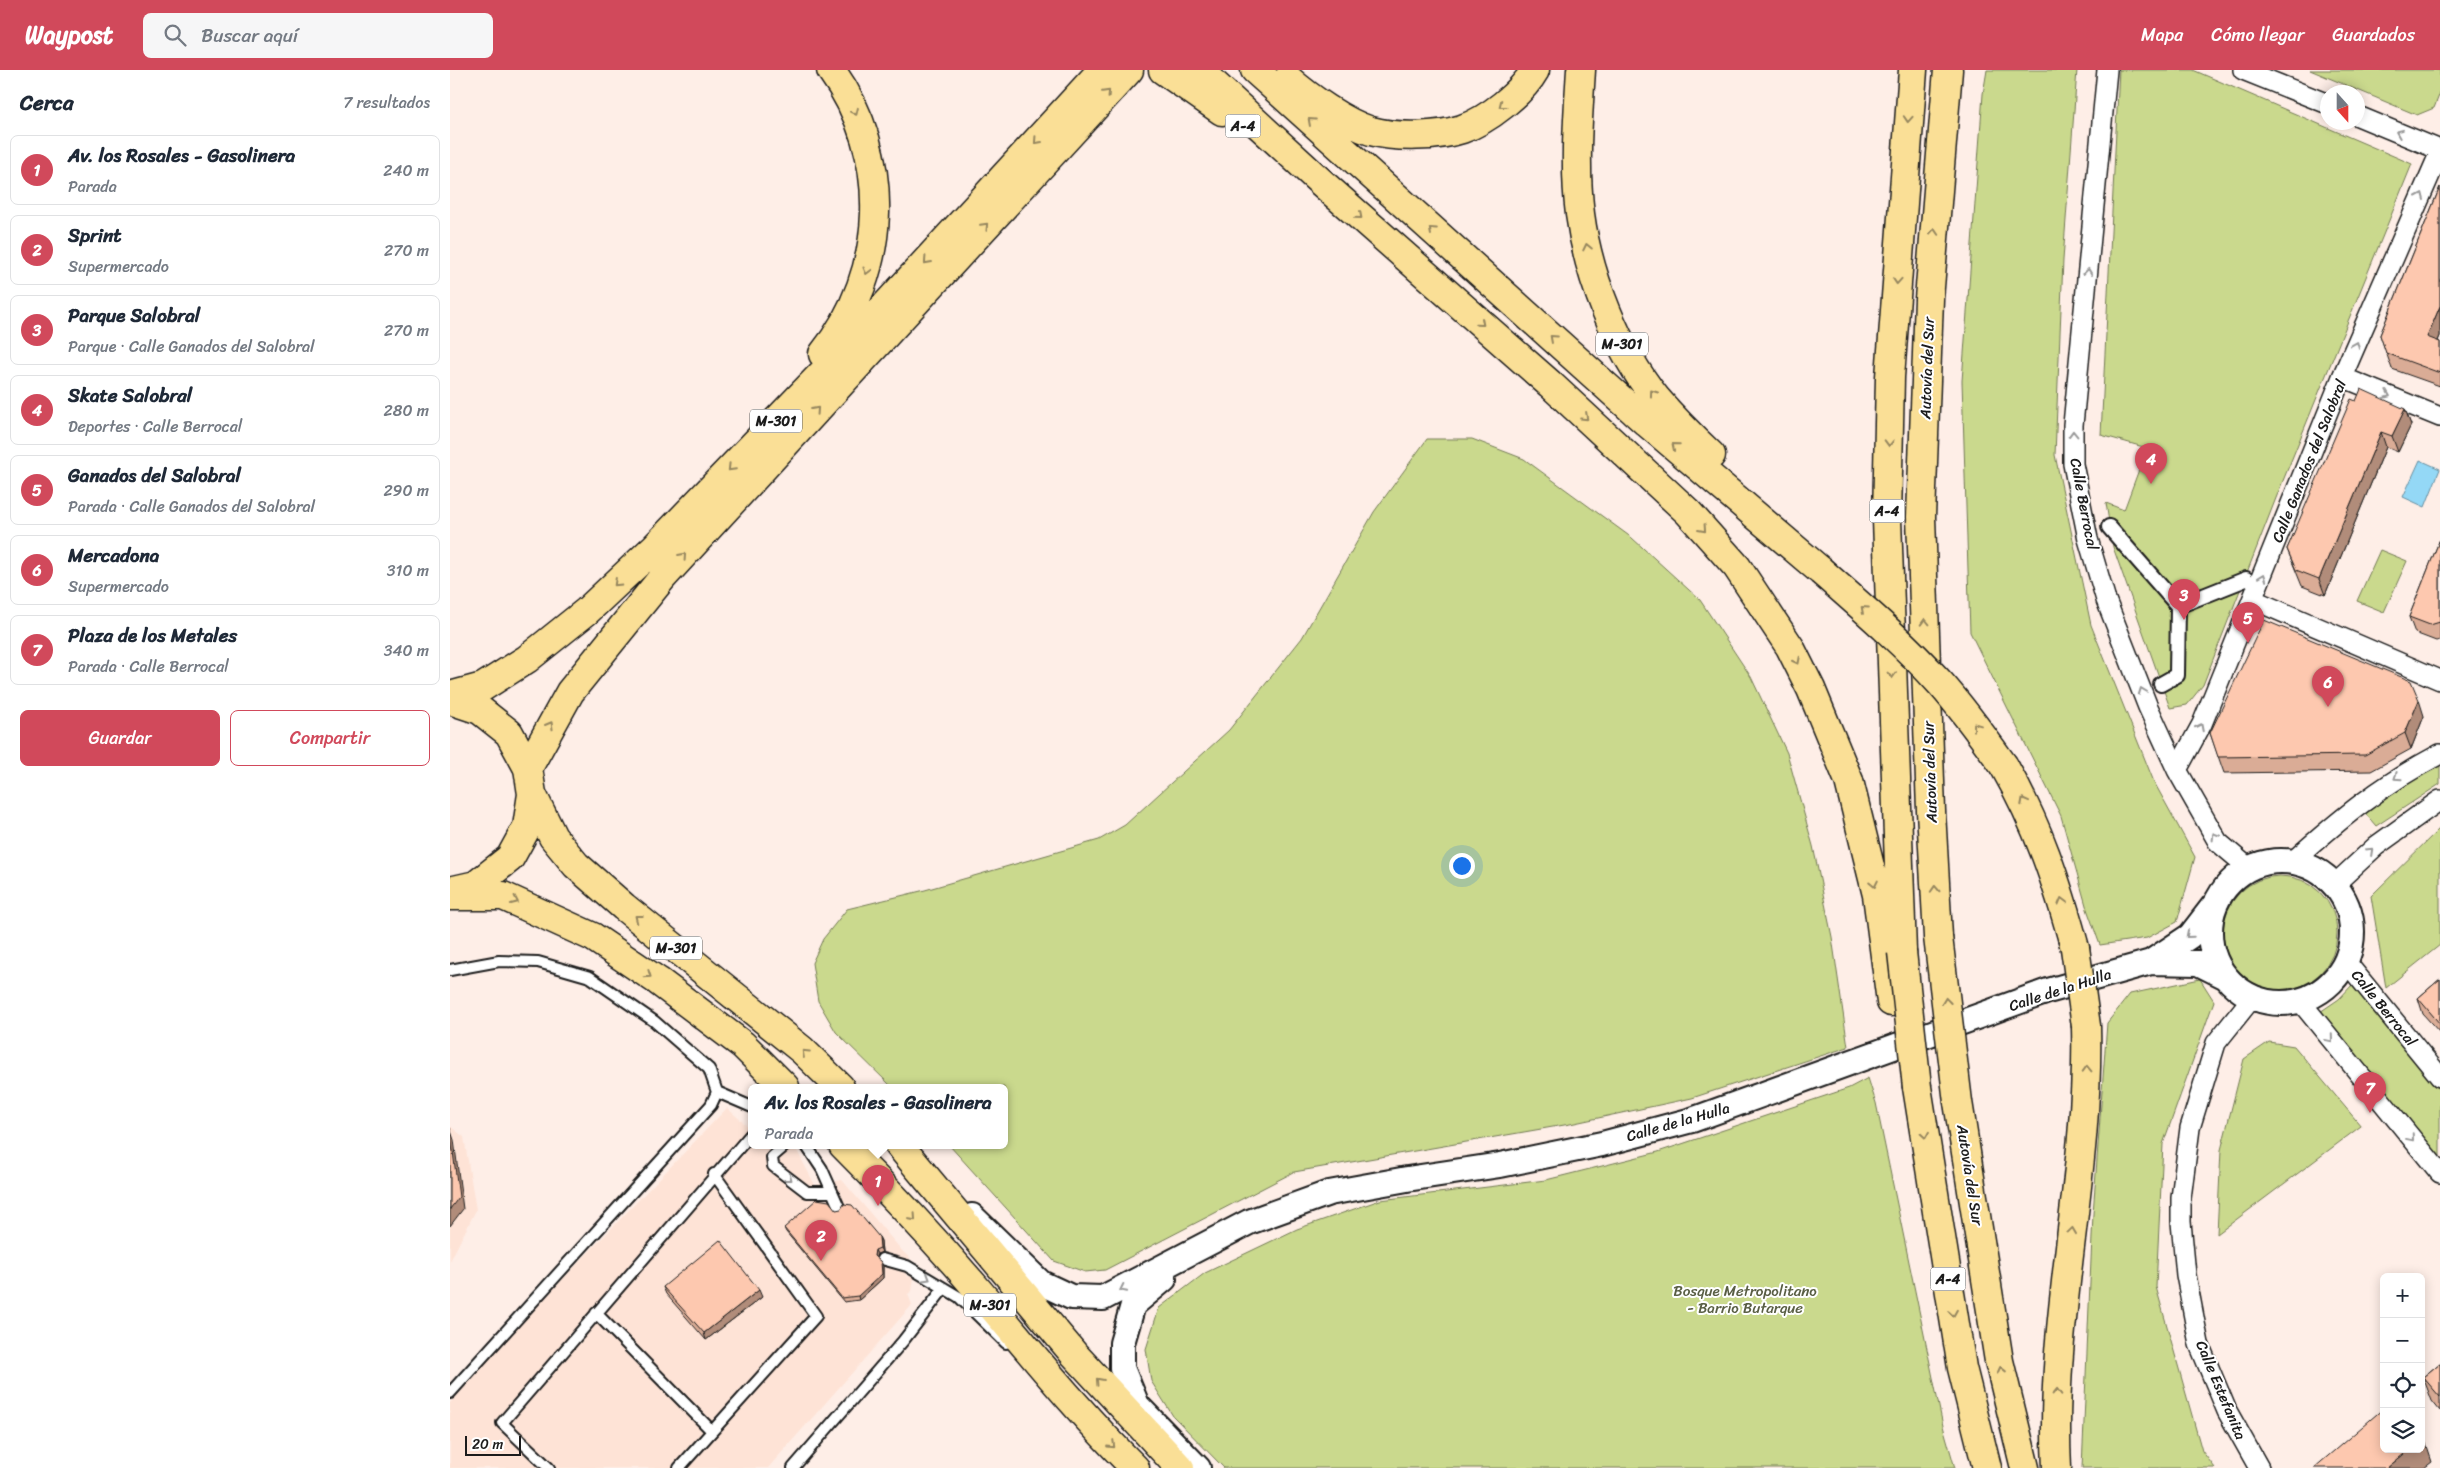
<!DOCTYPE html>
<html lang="es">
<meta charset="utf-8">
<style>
body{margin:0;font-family:Sriracha,sans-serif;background:#f6f6f7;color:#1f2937}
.controls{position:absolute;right:15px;bottom:15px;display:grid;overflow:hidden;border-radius:8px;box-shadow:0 2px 12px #0003}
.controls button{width:45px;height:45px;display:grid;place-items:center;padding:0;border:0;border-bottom:1px solid #e0e1e3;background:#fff;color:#1f2937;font:25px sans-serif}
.compass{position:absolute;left:1870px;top:15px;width:45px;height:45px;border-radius:50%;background:#fff;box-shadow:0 2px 12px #0003;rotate:159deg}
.scale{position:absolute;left:15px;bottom:12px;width:56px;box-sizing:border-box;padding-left:5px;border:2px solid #1c1c1c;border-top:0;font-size:14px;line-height:18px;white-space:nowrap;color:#1c1c1c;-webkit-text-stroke:4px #fff;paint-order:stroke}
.you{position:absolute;left:1011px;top:795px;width:18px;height:18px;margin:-12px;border:4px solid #fff;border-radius:50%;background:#1a73e8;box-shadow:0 0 0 8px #1a73e833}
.badge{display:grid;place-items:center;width:32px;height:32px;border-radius:50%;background:#d1495b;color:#fff;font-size:16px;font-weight:700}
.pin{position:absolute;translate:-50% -41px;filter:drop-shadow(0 1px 2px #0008)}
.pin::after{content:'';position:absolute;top:26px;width:18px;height:15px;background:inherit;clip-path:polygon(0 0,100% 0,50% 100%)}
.popup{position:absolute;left:298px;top:1014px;width:260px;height:65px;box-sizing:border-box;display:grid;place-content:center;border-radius:8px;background:#fff;filter:drop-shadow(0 1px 4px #0005);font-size:16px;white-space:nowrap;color:#747a83}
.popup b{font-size:19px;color:#1f2937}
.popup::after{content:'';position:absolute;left:50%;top:100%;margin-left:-10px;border:10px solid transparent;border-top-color:#fff}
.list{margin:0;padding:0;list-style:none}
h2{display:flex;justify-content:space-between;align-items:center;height:65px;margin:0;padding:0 20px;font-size:21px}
h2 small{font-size:16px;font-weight:400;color:#747a83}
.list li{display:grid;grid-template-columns:32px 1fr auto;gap:15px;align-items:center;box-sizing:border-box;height:70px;margin:0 10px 10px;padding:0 10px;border:1px solid #e0e1e3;border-radius:8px}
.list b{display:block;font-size:19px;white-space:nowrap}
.list p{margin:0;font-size:16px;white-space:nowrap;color:#747a83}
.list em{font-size:16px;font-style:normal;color:#747a83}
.actions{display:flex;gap:10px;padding:15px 20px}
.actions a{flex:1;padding:11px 0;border:1px solid #d1495b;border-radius:8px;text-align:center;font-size:18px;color:#d1495b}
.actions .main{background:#d1495b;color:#fff}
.icon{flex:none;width:28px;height:28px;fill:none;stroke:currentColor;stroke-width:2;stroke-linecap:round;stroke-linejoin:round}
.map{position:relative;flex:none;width:1990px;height:1398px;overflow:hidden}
header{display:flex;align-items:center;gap:30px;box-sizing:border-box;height:70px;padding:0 25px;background:#d1495b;color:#fff}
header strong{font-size:24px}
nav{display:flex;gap:28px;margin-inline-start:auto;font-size:18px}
.search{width:350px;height:45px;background:#f6f6f7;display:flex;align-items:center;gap:12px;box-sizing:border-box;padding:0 18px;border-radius:8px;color:#747a83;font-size:19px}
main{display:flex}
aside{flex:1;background:#fff}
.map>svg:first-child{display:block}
.built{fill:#fee3d6}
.green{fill:#cad98d;stroke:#737a54}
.water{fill:#94d8f6;stroke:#648d9f}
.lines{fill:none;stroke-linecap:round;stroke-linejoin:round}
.service-casing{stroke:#1c1c1c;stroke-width:14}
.pedestrian-casing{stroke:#1c1c1c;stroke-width:18}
.minor-casing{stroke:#1c1c1c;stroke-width:22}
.tertiary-casing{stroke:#1c1c1c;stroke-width:28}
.trunk-casing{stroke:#1c1c1c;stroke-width:31}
.motorway-casing{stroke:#1c1c1c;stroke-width:31}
.service{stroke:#fff;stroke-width:10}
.pedestrian{stroke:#fff;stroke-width:14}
.minor{stroke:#fff;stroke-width:19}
.tertiary{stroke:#fff;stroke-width:24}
.trunk{stroke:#fadf96;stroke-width:28}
.motorway{stroke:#fadf96;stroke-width:28}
.motorway-bridge-casing{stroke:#1c1c1c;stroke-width:31;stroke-linecap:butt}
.motorway-bridge{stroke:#fadf96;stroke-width:28}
.wall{fill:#daac96;stroke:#1c1c1c}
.shaded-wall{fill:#b18c7a;stroke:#1c1c1c}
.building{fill:#fdc8af;stroke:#1c1c1c}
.oneway{stroke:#96875f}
.oneway2{stroke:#999}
.labels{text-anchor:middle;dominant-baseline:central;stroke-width:4;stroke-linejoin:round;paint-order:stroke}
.shield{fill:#fff;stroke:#606060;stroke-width:1}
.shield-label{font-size:14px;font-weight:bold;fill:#1c1c1c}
.street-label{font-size:15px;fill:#1c1c1c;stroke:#fff}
.park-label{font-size:15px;fill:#595e44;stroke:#fff}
</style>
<header>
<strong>Waypost</strong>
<div class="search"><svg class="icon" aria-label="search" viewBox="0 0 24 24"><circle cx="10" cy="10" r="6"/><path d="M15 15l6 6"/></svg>Buscar aquí</div>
<nav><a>Mapa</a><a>Cómo llegar</a><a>Guardados</a></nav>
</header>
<main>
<aside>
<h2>Cerca<small>7 resultados</small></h2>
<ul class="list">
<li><span class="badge">1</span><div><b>Av. los Rosales - Gasolinera</b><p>Parada</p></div><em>240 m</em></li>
<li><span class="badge">2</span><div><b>Sprint</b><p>Supermercado</p></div><em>270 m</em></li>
<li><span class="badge">3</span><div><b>Parque Salobral</b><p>Parque · Calle Ganados del Salobral</p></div><em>270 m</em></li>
<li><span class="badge">4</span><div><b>Skate Salobral</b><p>Deportes · Calle Berrocal</p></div><em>280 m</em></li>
<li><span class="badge">5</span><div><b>Ganados del Salobral</b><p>Parada · Calle Ganados del Salobral</p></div><em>290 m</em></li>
<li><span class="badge">6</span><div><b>Mercadona</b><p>Supermercado</p></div><em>310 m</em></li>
<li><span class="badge">7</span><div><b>Plaza de los Metales</b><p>Parada · Calle Berrocal</p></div><em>340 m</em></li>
</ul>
<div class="actions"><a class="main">Guardar</a><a>Compartir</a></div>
</aside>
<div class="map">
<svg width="1990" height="1398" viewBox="0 0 1990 1398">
<rect width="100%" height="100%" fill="#feeee7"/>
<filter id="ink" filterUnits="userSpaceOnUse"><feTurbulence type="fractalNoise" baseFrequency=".02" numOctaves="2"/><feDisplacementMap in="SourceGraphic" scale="10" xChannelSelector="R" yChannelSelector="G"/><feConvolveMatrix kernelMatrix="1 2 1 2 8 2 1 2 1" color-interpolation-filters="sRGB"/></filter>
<g filter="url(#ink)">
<!-- built -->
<path class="built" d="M277,1038L302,1060V1075H344L365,1115L392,1110L454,1183L460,1187L456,1206L464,1207L462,1221L458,1224L462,1235L318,1398H0V1333L87,1236Z
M0,1056L14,1067L26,1140L0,1191Z"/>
<!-- green -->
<path class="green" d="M1537,0H1627L1613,190L1605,385L1641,555L1704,712L1745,787L1727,852L1697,868L1650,875L1637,839L1611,746L1520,562L1512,311L1533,24Z
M1669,0H1743L1962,94L1828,423L1753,615L1737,635L1720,638L1663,477L1656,433L1674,440L1697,378L1651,365Z
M1860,0H1990V23L1984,38L1967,45Z
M977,369H1022L1074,389L1182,468L1250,530L1301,607L1337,683L1363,776L1382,867L1398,977L1242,1028L1120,1054L844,1102L655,1200L635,1202L604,1191L499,1075H554V1017H442L386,962L368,931L362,893L373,869L397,839L475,820L649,770L675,755L779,660L852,568L924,442Z
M1930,480L1957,491L1934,542L1907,531Z
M1990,694V714L1926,756L1908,735Z
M1990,758V875L1936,918L1921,826Z
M1773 863a57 57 0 1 1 114 0a57 57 0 1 1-114 0Z
M1750,909L1764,931L1713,1074L1706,1217L1752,1381L1765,1398H1632L1643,1144L1657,953L1680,924Z
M1903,914L1990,1020V1086L1870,942L1889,929Z
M1819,972L1844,976L1911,1056L1767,1164L1771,1080L1794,989Z
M1418,1008L1426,1033L1493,1356L1505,1398H774L723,1346L701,1311L696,1279L709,1238L755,1203L847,1159L930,1130L1096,1110L1208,1082L1399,1018Z"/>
<!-- water -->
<path class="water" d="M1970,390L1990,399L1975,437L1953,427Z"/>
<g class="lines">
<defs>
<path id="service" d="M0,900L49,891L88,892L140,907L204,951L259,999L267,1022L261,1035L0,1323
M267,1022L302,1037
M336,1075L322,1087L323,1096L357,1122H382
M356,1075L372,1099L389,1137
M432,1189L457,1196L509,1227L556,1273
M146,1243L262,1361
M99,1398L52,1353L302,1063
M229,1398L366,1246L264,1104
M343,1398L453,1271L494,1218"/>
<path id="pedestrian" d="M1659,457L1728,536
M1711,614L1727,605L1728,536L1796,509"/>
<path id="minor" d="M1657,0L1623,355V394L1638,469L1656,530L1698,637L1727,700L1768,772L1800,799
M1793,0L1878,34
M1908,46L1990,80
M1892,307L1990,347
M1804,530L1990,610
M1727,700L1752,654L1892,307L1990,82
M1842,792C1891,748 1931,715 1990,684
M1885,814L1926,776L1990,730
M1897,893L1990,1007
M1802,928L1766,973L1740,1058L1731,1128V1152L1736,1205L1749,1274L1777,1341L1809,1398
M1850,931L1990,1103"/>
<path id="tertiary" d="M1760 862a71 71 0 1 1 142 0a71 71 0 1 1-142 0Z
M1701,892L1740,866L1764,835
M522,1146L591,1213L621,1227L653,1228L799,1152L879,1123L957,1109L1050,1095L1152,1074L1242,1050L1598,921L1701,892L1748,893L1776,907
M714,1209L683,1235L672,1273V1298L687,1335L748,1398"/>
<path id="trunk" d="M0,630L30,640L59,663L78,698L82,724L77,757L60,788L26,815L4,820
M82,724L103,767L126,795L174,837L352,980L390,1017
M0,826H53L143,867L208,911L293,975L335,1017
M393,1075C439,1121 484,1169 527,1219C579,1280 628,1342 685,1398
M449,1075L624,1284L730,1398"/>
<path id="motorway" d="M713,0L772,41
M749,0L872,113L1100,314L1238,442L1287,497L1340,577L1361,619L1399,711L1427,825L1441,932
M805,0L1196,352L1371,501
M1131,0C1128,47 1124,97 1130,144C1138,205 1167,280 1206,328C1223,348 1242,367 1261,385
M838,9C858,27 895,53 921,61C946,68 988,67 1012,59C1038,50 1072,23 1085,0
M373,284C439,202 443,85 381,0
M0,626L33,617L77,589L137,541L205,477L390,285L652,0
M1554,696C1588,755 1607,812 1625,878
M78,698L120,622L213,507L679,0
M1488,867L1481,741L1471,447L1479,229L1498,0
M1452,882L1437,449L1440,307L1463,0
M1467,1017L1512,1298L1537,1398
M1508,1032L1549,1291L1575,1398
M1607,1398C1599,1249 1640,1104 1636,956"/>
</defs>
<!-- service casing -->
<use href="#service" class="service-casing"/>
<!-- pedestrian casing -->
<use href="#pedestrian" class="pedestrian-casing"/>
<!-- minor casing -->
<use href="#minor" class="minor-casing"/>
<!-- tertiary casing -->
<use href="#tertiary" class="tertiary-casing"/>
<!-- trunk casing -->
<use href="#trunk" class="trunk-casing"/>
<!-- motorway casing -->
<use href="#motorway" class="motorway-casing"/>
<!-- service -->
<use href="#service" class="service"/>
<!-- pedestrian -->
<use href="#pedestrian" class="pedestrian"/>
<!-- minor -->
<use href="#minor" class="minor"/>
<!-- tertiary -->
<use href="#tertiary" class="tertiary"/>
<!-- trunk -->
<use href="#trunk" class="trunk"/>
<!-- motorway -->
<use href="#motorway" class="motorway"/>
<defs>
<path id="motorway-bridge" d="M1371,501C1412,537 1454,573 1491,614C1514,640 1534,668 1554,696
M1488,867L1508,1032
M1625,878L1636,956
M1452,882L1467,1017"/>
</defs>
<!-- motorway-bridge casing -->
<use href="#motorway-bridge" class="motorway-bridge-casing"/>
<!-- motorway-bridge -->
<use href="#motorway-bridge" class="motorway-bridge"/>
</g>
<!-- wall -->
<path class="wall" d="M1990,117V266L1988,271L1990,272V316L1942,299L1930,265Z
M1906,331L1955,339L1961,355L1948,382L1936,377L1875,525L1852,516L1837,479Z
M1990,469V570L1986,571L1965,563L1959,547Z
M1974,646L1961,679L1921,701L1774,703L1760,663Z
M1990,909V963L1973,944L1968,928Z
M386,1140L429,1167L431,1171L432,1182L427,1184L426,1188L431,1192L433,1196V1208L409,1230L394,1232L336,1162L334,1158Z
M213,1217L312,1227L256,1270L216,1224Z
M1990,1293V1341L1982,1331L1973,1307Z"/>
<!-- shaded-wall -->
<path class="shaded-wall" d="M1990,236V266L1983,283L1977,267Z
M1955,339L1961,355L1948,382L1942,366Z
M1931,362L1936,377L1875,525L1869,509Z
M1969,630L1974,646L1961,679L1955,663Z
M0,1058L4,1070L13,1139L0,1156Z
M429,1167L431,1171L432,1182L430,1178Z
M425,1180L427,1184L425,1190L424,1186Z
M431,1192L433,1196V1208L409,1230L408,1226Z
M309,1220L312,1227L256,1270L254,1263Z
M1974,1368L1982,1392L1974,1398H1937L1960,1379H1971V1370Z"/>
<!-- building -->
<path class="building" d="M1990,117V236L1977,267L1990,272V303L1936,283L1930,265Z
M1911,319L1955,339L1942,366L1931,362L1869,509L1846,500L1837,479L1901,329L1906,331Z
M1990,469V552L1980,555L1959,547Z
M1814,550L1961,611L1969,630L1955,663L1915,685L1768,687L1760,663Z
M1990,909V954L1968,928Z
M0,1059L9,1127L0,1139Z
M367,1129L379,1131L386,1140L391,1139L394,1134L402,1135L429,1167L430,1178L425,1180L424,1186L431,1192L432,1204L408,1226L392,1228L334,1158Z
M270,1170L309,1220L254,1263L213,1217Z
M1990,1293V1327L1973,1307Z
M1934,1338V1379H1960L1937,1398H1864Z"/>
<!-- one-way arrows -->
<defs><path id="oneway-chevron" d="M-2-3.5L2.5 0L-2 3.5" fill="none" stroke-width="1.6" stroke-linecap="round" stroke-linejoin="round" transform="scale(1.25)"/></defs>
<g class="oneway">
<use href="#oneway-chevron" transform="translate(657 23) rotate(-47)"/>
<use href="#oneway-chevron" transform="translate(1052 35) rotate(142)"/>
<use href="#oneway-chevron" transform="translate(405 42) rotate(65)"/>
<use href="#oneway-chevron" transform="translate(1458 49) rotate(94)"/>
<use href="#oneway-chevron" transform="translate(861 51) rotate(-138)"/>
<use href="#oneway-chevron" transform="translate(587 71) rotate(132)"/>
<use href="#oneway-chevron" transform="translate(909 146) rotate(41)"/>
<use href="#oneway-chevron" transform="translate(535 156) rotate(-47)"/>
<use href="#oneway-chevron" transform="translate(982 160) rotate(-138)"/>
<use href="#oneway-chevron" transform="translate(1484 162) rotate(-86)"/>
<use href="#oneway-chevron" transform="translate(1137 177) rotate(-102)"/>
<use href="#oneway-chevron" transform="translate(477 191) rotate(132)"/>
<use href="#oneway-chevron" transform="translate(417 201) rotate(105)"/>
<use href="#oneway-chevron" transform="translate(1447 211) rotate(94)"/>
<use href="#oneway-chevron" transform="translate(1031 253) rotate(41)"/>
<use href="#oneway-chevron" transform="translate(1103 268) rotate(-138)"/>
<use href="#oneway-chevron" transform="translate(1203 323) rotate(-126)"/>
<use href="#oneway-chevron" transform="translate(366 340) rotate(-48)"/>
<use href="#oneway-chevron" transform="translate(1135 347) rotate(43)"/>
<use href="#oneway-chevron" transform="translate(1439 373) rotate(91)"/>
<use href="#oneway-chevron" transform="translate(1225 376) rotate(-140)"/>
<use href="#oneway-chevron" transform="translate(281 398) rotate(134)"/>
<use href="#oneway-chevron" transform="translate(1253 459) rotate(48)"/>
<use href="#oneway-chevron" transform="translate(233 486) rotate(-48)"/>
<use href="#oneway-chevron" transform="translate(167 513) rotate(137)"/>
<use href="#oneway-chevron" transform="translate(1414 539) rotate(-138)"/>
<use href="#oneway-chevron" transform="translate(1475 552) rotate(-92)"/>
<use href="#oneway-chevron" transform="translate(1347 591) rotate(63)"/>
<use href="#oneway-chevron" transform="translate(1442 605) rotate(88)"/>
<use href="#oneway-chevron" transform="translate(100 655) rotate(-60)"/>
<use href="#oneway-chevron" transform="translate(1526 656) rotate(-127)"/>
<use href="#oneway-chevron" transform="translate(1574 731) rotate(-118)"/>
<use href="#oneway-chevron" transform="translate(1424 814) rotate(78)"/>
<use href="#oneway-chevron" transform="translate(1485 819) rotate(-93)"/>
<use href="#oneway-chevron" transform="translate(65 831) rotate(25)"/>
<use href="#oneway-chevron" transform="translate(1612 831) rotate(-105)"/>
<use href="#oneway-chevron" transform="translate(188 848) rotate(-142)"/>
<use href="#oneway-chevron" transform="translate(198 905) rotate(34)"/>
<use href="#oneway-chevron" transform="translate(1496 931) rotate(-97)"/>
<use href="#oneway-chevron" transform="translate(355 983) rotate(-137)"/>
<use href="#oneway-chevron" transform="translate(1637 999) rotate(-92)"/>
<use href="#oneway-chevron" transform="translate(1475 1065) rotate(81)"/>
<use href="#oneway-chevron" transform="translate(463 1148) rotate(48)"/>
<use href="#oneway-chevron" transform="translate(1622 1161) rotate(-82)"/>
<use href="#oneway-chevron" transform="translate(1503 1243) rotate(81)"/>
<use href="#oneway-chevron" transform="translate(1551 1300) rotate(-104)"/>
<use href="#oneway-chevron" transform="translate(649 1311) rotate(-132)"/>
<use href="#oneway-chevron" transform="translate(1607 1322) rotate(-89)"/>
<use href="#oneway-chevron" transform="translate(662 1375) rotate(44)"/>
</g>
<g class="oneway2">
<use href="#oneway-chevron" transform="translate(1949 63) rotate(-158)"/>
<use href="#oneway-chevron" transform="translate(1971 126) rotate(-66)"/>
<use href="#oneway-chevron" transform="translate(1638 202) rotate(-84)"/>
<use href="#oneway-chevron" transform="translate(1906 275) rotate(-67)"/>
<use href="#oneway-chevron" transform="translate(1937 325) rotate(22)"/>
<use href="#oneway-chevron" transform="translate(1623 364) rotate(-91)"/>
<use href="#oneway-chevron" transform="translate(1813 507) rotate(-69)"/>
<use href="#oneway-chevron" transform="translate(1692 621) rotate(-111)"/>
<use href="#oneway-chevron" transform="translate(1750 657) rotate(-63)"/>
<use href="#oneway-chevron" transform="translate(1947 707) rotate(146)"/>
<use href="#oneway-chevron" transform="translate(1765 766) rotate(-122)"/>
<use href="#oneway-chevron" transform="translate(1920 781) rotate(-43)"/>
<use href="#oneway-chevron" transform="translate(1739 865) rotate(139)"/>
<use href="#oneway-chevron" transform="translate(1880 969) rotate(50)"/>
<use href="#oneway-chevron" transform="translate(1961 1068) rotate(50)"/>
<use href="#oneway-chevron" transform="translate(339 1108) rotate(38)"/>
<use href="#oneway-chevron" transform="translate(477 1208) rotate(31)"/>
<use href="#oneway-chevron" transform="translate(673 1219) rotate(154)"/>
</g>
</g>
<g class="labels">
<!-- shield labels -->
<g class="shield">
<rect x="775.5" y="44.5" width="35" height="23" rx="4"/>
<rect x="1146" y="262.5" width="52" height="23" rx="4"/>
<rect x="300" y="339.5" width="52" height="23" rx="4"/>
<rect x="1419.5" y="429.5" width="35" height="23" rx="4"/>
<rect x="200" y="866.5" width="52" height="23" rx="4"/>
<rect x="1480.5" y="1197.5" width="35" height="23" rx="4"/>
<rect x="514" y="1223.5" width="52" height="23" rx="4"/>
</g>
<g class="shield-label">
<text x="793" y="56">A-4</text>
<text x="1172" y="274">M-301</text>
<text x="326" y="351">M-301</text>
<text x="1437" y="441">A-4</text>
<text x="226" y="878">M-301</text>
<text x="1498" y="1209">A-4</text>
<text x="540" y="1235">M-301</text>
</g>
<!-- street labels -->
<g class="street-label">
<text transform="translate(1477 298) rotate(-88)">Autovía del Sur</text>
<text transform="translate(1859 391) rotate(-68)">Calle Ganados del Salobral</text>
<text transform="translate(1634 434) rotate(79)">Calle Berrocal</text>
<text transform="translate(1480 702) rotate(-92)">Autovía del Sur</text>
<text transform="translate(1610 920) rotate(-18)">Calle de la Hulla</text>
<text transform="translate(1934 938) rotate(51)">Calle Berrocal</text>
<text transform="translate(1228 1052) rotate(-16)">Calle de la Hulla</text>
<text transform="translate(1520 1105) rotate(81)">Autovía del Sur</text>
<text transform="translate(1771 1320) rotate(67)">Calle Estefanita</text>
</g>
<!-- park labels -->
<g class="park-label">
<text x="1295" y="1221">Bosque Metropolitano<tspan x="1295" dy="17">- Barrio Butarque</tspan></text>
</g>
</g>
</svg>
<div class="controls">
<button>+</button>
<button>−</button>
<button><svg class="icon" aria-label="locate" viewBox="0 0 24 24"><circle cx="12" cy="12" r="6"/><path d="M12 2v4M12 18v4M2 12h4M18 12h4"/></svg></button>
<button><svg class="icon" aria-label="layers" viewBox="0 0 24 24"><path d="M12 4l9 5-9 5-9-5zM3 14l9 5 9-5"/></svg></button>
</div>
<svg class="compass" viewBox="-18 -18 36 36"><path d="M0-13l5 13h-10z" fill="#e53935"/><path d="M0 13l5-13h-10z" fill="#747a83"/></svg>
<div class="scale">20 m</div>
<div class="you"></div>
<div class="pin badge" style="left:428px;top:1136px">1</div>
<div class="popup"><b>Av. los Rosales - Gasolinera</b>Parada</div>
<div class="pin badge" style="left:371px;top:1191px">2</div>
<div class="pin badge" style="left:1734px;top:550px">3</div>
<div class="pin badge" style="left:1701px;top:414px">4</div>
<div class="pin badge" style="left:1798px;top:573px">5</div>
<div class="pin badge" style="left:1878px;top:637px">6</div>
<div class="pin badge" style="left:1920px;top:1043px">7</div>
</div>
</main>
